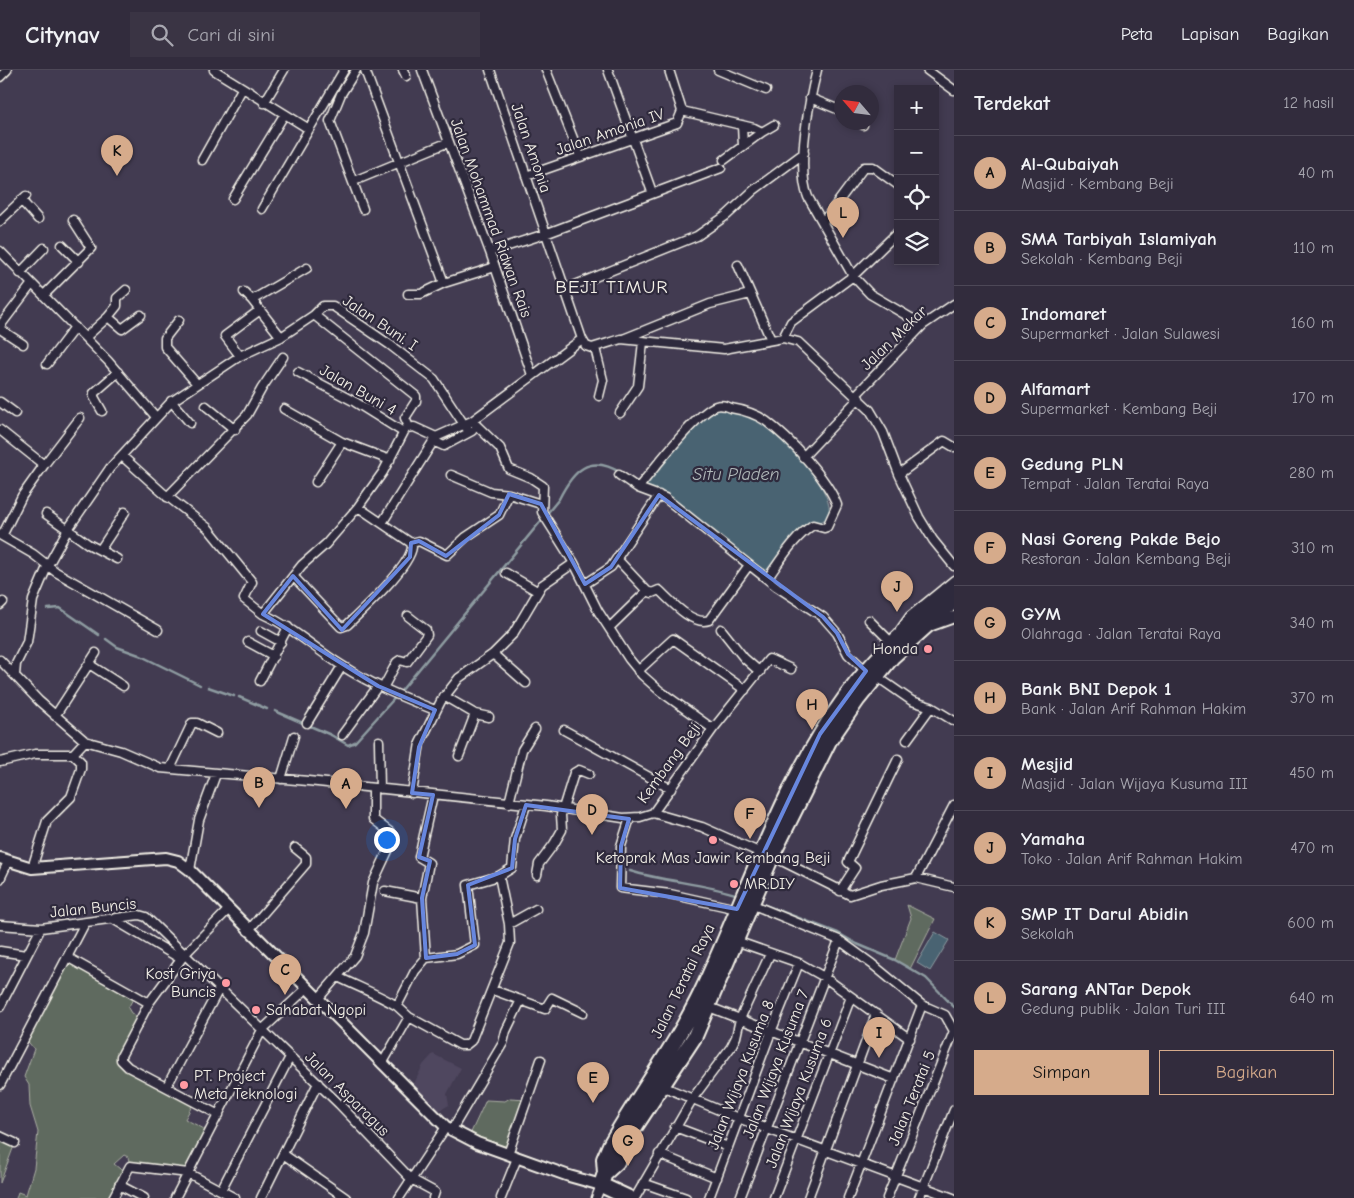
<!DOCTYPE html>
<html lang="id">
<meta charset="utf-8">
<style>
body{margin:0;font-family:"Comic Neue",sans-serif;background:#3a3444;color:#f1f3f6}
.controls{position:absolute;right:15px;top:15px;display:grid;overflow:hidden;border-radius:0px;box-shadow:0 2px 8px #0003}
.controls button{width:45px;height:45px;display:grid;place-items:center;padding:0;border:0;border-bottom:1px solid #4d4857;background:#322c3d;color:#f1f3f6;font:25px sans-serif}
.compass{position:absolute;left:834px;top:15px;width:45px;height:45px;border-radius:50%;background:#322c3d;box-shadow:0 2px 8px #0003;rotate:298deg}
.you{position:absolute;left:386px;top:769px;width:18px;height:18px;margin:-12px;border:4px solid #fff;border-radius:50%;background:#1a73e8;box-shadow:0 0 0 8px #1a73e833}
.badge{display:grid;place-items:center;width:32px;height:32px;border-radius:50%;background:#d6ab8b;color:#111;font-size:16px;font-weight:700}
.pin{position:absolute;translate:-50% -41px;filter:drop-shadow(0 1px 2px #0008)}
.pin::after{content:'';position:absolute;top:26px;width:18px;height:15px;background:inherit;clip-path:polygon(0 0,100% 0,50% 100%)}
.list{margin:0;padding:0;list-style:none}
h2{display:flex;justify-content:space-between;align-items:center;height:65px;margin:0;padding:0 20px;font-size:21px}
h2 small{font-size:16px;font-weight:400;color:#a8a7b0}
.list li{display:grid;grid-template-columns:32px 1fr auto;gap:15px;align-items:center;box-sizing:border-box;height:75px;padding:0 20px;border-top:1px solid #4d4857}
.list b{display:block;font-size:19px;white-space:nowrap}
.list p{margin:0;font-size:16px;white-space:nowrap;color:#a8a7b0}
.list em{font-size:16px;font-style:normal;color:#a8a7b0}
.actions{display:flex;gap:10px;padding:15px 20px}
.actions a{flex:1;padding:11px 0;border:1px solid #d6ab8b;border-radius:0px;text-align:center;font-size:18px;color:#d6ab8b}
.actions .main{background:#d6ab8b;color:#111}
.icon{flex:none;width:28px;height:28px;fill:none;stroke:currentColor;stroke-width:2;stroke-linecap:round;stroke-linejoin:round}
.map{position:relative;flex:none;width:954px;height:1128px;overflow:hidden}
header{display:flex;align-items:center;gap:30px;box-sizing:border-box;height:70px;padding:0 25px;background:#322c3d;border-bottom:1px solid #4d4857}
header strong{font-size:24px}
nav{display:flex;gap:28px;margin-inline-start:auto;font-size:18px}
.search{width:350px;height:45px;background:#3a3444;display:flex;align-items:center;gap:12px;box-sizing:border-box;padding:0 18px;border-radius:0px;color:#a8a7b0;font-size:19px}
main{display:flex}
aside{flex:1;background:#322c3d}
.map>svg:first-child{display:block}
.built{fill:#4f475f}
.green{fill:#5f6a5e;stroke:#aaaea3}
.water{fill:#4a6372;stroke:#8e9ca1}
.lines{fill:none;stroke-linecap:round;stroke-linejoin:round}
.stream{stroke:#8e9ca1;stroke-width:2.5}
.minor-casing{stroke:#f4f1e8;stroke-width:11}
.tertiary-casing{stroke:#f4f1e8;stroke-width:14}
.trunk-casing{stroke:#f4f1e8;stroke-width:18}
.minor{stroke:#2f2a3d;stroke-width:8}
.tertiary{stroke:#2f2a3d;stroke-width:10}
.trunk{stroke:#2f2a3d;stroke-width:14}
.marked{fill:none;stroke:#6887de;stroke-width:4;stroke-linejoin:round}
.poi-dot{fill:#ff9aa2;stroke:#2f2a3d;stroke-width:2}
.labels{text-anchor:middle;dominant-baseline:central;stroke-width:4.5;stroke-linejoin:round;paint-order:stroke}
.street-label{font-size:16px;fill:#f4f1e8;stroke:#2f2a3d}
.poi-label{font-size:16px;fill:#f4f1e8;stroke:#2f2a3d;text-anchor:start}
.water-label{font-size:18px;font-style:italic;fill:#b0b8b9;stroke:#2f2a3d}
.quarter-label{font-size:19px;letter-spacing:1px;fill:#f4f1e8;stroke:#2f2a3d}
</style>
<header>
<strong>Citynav</strong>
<div class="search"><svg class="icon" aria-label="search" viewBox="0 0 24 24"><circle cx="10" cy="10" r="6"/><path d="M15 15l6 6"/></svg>Cari di sini</div>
<nav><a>Peta</a><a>Lapisan</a><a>Bagikan</a></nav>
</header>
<main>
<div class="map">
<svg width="954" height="1128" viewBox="0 0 954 1128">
<rect width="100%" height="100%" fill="#423b51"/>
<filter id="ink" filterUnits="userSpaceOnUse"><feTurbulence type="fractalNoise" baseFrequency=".02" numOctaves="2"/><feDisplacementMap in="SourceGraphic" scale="10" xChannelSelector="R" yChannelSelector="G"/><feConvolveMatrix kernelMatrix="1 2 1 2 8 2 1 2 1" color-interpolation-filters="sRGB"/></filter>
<g filter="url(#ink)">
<!-- built -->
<path class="built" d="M433,984L461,998L447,1024L449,1035L437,1042L413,1016L423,995Z"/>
<!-- green -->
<path class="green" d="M907,835L935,849L910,899L895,890L911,848Z
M67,887L135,925L128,938L131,943L141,949L121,990L194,1032L185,1049L210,1062L188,1103L130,1096L128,1087L124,1085L114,1094L125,1103L113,1128H16L18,1122L26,1125L34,1098L38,1062L30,1036L29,1015L24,1007L34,979L25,968Z
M510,1028L527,1029L508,1084L468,1069L486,1030L505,1031Z
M0,1066L15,1073L0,1113Z"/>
<!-- water -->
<path class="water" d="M719,340C734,340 749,344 763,352C779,361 862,447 815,453L769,502L757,495L668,424L658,420L643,419L645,410C667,385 688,354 719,340Z
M935,862L949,870L930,901L917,893Z"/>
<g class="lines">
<!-- stream -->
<path class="stream" d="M48,539L60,538L99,565
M106,569L117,577L139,585L200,615
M208,617L234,626
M239,627L267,639
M275,641L331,665L348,675L355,672L401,621L559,429C573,401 589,383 621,403
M630,801C666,812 703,813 738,825
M757,832L838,863L857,874L895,890L926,908L954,937"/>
<defs>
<path id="minor" d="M214,0L309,59
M356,0L341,24L330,51L363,139
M365,0L444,213L495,197
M403,0L406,6
M422,0L490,182L532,305
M490,0L582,269
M546,0L580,86
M608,0L652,122
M718,0L766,20
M817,0C809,31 796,98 808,127L853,206L870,224L923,255
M927,0L954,20
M0,7L7,0
M810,28L842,41
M264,33L284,0
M682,41L754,58L762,62L724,90
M859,52L863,55
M742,55L743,76
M762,62L774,55
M202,90L242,19
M526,106L677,53L682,41L669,0
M354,111L449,72
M233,129L284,45
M21,130L38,149
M262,139L344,0
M0,151L26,126
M823,152L864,97H873L898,115
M62,175L79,192
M0,181L108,291L156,347
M490,182L545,164L721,98
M738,195L771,270
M20,203L44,178
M565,219L697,166L727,145L754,120L804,83
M244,222L252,230
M408,224H421L444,213
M44,225L91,178L73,150
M314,245L416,326V331L405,348L409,357
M108,247L117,236V228L126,220
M179,250L165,268V277L197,314
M0,256L31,215
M0,259L23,274
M86,267L108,247L122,259L141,245
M281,267L252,230L307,198
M783,268L791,252L853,206L898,162
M623,269L710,234L750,224
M595,278L603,310L599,326
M240,286L225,266L260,240
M47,294L75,257
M298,302L355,332L403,362
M856,325L923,255L954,234
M171,331L190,353
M0,332L15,343
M206,336L235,360
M284,339L342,372
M102,341L94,327V323L118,302
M620,343L638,316L643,272
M472,351L500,378L509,399L531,408L543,416L542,442L574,493L598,541L629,589L642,605L660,621L713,659
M0,360L44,395L80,348
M433,371L444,376L472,361
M122,386L163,423L208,458L252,512L244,529L263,544L302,495L326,474L358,437L383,402L406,358L414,357L436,367L472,351L582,269L586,276L592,278L621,269L724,279L783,268L798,272L870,340L883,362L899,404L919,447L933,470L954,496
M803,387L859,328
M899,404L944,371L954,377
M451,405L491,422L509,424L541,434
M619,405L638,418L665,428L777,517L823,547L837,563L848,584L866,601
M316,412L342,372L390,390
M638,418C652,401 697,342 716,336C721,334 726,336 731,338C743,340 756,344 766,351C790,369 827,408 837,435L827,457L824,458L813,455C794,467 780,491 767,509
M167,427L247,345L262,318L283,287
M46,444L88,474L117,489
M382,453L436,367
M0,465L33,484L56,502L158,560
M2,466L22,426L44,395
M411,473L419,471L447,485L466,467L499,445L509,424
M100,480L125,442
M617,489L647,521L652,523L659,520C670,530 692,556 709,550L749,495
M506,503L537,521
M293,506L341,557L347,555C363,540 410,497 412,477L411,473L358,437
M585,514L611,497L659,425
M0,535L3,532
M263,544C292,557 314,578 341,595C370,614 402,627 435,640
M869,550L892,573
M609,558L647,521
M721,559L744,588L760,602
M900,560L910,546L954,510
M261,561L281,572
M248,572L274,586
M493,584L526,613
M0,590L39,631L85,671L121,681L160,698L308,711L546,736L623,748L640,747L653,743L713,659L769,589L791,599
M89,594L123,616
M638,601L673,569L745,620
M15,605L16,594L27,572L33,530L47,497L68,459L110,398L171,332L240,286L281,267L314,245L323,236H333L390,275L434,309L469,362
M876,606L912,631L931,637L954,651
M260,611L288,557
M383,618L397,592L400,590L407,592L427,565L426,560L408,546
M444,626L475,644L459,686
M475,644L489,647
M55,646L96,583
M307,653L342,596
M564,660L671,719
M342,665L378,616
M907,670L931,637
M379,671L380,719
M0,692L35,684H73L85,671
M170,699L192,653H197L217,663
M281,709L294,666
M412,723L420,673L441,631L459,608L493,584L513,564L542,515L574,493
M509,733L522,680L535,659
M653,743L702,757L761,783
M630,748L621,776L620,818L670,824L737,839
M772,786L850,825L881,815L916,808L954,817
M32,798L47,751L71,727L81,699V692L73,684
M190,800L199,750L216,704
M537,805L539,794L554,774L562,760L561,745L574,703L579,700L589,704
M916,808L954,735
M0,809L8,792
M385,821L422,828
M840,821L855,798L848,792L898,689
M751,834L839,870L872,894L922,935L945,945L954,961
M113,849L181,889
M509,854L536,839
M0,855L41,858L139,845L146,847L339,1034L411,1109L435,1122L433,1128
M248,861L306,794V787L295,778
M736,871L799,893L824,907L910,969
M0,881L26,885
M67,887L149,933
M426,888L422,828L429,793L419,787L433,725
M338,907C358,917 377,924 397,936
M493,920L545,939L552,928L583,943
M318,929L355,886L364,863L373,813L393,770L390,762L373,749V718
M0,937L41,858
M709,937L894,1009
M409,947L397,936L415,901L426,888L457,884L475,875L468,815L499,806
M382,994L409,947L460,975H466L471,971L510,873L509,854L499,806L512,798L515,769L526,735
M0,1015L85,853
M167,1016L219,919
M662,1016L738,1048L953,1128
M219,1045L128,997L121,990V986L149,933L185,884L228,840
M675,1057L728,1077
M451,1061L503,973L506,961L521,930
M0,1066L15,1073
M283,1084L346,1128
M508,1084L541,990
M659,1084L717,1108
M643,1113L686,1128
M119,1115L144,1128
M221,1120L290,987
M113,1128L130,1096L188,1103L235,1128
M175,1128L262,960L307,918
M261,1128L318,1013
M399,1128L446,1057
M501,1128L517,1088
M596,1128L601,1115
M635,1128L693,1028L731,977L736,967L740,949L770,884
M709,1128L771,962L799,893
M740,1128L839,870
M774,1128L851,927
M808,1128L876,944
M848,1128L922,935
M887,1128L954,961
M919,1128L954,1040"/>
<path id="tertiary" d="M929,556L954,547
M0,788L32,798L166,788L178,791L190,800L446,1057L477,1073L569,1106L601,1115"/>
<path id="trunk" d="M605,1103L604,1089L610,1075C639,1024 675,977 701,923C748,824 780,717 845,628C876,585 914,552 954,518
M629,1128L601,1115L605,1103L617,1092L631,1063L695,966L772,786L829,671L858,629L892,587L954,531"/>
</defs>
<!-- minor casing -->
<use href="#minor" class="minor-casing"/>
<!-- tertiary casing -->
<use href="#tertiary" class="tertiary-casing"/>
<!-- trunk casing -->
<use href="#trunk" class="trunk-casing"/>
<!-- minor -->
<use href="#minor" class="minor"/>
<!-- tertiary -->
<use href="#tertiary" class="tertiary"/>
<!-- trunk -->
<use href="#trunk" class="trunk"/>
</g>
</g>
<!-- marked area -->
<path class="marked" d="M509,424L541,434L585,514L611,497L659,425L823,547L837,563L848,584L866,601L820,664L737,839L620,818L621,776L629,749L526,735L515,769L512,798L468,815L475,875L457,884L426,888L422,828L430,791L419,787L433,725L412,723L419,677L435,640L378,616L263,544L293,506L342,560L410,487L411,473L419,471L446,486L499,445Z"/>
<!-- markers -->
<g class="poi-dot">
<circle cx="928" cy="579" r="5"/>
<circle cx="713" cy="770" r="5"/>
<circle cx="734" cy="814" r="5"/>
<circle cx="226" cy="913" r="5"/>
<circle cx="256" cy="940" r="5"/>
<circle cx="184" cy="1015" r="5"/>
</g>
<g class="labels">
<!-- street labels -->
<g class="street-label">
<text transform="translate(610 62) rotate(-19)">Jalan Amonia IV</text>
<text transform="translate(531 78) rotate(71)">Jalan Amonia</text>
<text transform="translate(491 148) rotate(70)">Jalan Mohammad Ridwan Rais</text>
<text transform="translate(380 253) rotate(34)">Jalan Buni. I</text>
<text transform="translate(894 268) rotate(-44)">Jalan Mekar</text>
<text transform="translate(358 320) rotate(30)">Jalan Buni 4</text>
<text transform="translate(669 693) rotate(-54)">Kembang Beji</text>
<text transform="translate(93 838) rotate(-6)">Jalan Buncis</text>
<text transform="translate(683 911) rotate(-64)">Jalan Teratai Raya</text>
<text transform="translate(776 994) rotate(-69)">Jalan Wijaya Kusuma 7</text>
<text transform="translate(741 1005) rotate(-69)">Jalan Wijaya Kusuma 8</text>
<text transform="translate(799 1023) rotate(-69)">Jalan Wijaya Kusuma 6</text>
<text transform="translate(347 1024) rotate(45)">Jalan Asparagus</text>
<text transform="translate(912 1028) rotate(-68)">Jalan Teratai 5</text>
</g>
<!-- poi labels -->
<g class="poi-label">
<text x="918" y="579" text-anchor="end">Honda</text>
<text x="713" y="788" text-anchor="middle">Ketoprak Mas Jawir Kembang Beji</text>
<text x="744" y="814">MR.DIY</text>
<text x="216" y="904" text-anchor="end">Kost Griya<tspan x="216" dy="18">Buncis</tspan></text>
<text x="266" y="940">Sahabat Ngopi</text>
<text x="194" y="1006">PT. Project<tspan x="194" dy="18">Meta Teknologi</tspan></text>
</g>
<!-- water labels -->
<g class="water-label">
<text x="736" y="404">Situ Pladen</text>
</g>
<!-- quarter labels -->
<g class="quarter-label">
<text x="612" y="217">BEJI TIMUR</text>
</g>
</g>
</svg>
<div class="controls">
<button>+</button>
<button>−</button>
<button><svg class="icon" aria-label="locate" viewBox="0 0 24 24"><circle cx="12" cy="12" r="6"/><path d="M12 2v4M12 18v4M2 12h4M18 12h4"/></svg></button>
<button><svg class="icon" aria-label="layers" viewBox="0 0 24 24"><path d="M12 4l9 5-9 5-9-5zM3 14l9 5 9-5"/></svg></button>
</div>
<svg class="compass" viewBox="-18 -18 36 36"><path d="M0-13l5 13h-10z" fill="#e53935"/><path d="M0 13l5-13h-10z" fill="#a8a7b0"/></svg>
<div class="you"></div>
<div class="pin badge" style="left:346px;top:739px">A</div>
<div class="pin badge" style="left:259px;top:738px">B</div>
<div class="pin badge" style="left:285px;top:925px">C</div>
<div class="pin badge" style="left:592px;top:765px">D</div>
<div class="pin badge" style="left:593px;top:1033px">E</div>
<div class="pin badge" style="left:750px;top:769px">F</div>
<div class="pin badge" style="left:628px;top:1096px">G</div>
<div class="pin badge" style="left:812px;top:660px">H</div>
<div class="pin badge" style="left:879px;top:988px">I</div>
<div class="pin badge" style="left:897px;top:542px">J</div>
<div class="pin badge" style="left:117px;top:106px">K</div>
<div class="pin badge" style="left:843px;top:168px">L</div>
</div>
<aside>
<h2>Terdekat<small>12 hasil</small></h2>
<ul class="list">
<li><span class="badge">A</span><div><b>Al-Qubaiyah</b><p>Masjid · Kembang Beji</p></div><em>40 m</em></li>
<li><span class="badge">B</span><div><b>SMA Tarbiyah Islamiyah</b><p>Sekolah · Kembang Beji</p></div><em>110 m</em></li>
<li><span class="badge">C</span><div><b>Indomaret</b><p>Supermarket · Jalan Sulawesi</p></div><em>160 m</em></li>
<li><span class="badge">D</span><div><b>Alfamart</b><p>Supermarket · Kembang Beji</p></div><em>170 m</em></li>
<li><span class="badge">E</span><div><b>Gedung PLN</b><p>Tempat · Jalan Teratai Raya</p></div><em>280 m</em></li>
<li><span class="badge">F</span><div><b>Nasi Goreng Pakde Bejo</b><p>Restoran · Jalan Kembang Beji</p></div><em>310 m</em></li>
<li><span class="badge">G</span><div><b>GYM</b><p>Olahraga · Jalan Teratai Raya</p></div><em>340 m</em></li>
<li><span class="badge">H</span><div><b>Bank BNI Depok 1</b><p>Bank · Jalan Arif Rahman Hakim</p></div><em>370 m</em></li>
<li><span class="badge">I</span><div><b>Mesjid</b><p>Masjid · Jalan Wijaya Kusuma III</p></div><em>450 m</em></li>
<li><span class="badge">J</span><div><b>Yamaha</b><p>Toko · Jalan Arif Rahman Hakim</p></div><em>470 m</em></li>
<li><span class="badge">K</span><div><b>SMP IT Darul Abidin</b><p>Sekolah</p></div><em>600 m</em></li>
<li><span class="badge">L</span><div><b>Sarang ANTar Depok</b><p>Gedung publik · Jalan Turi III</p></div><em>640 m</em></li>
</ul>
<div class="actions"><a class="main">Simpan</a><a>Bagikan</a></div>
</aside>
</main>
